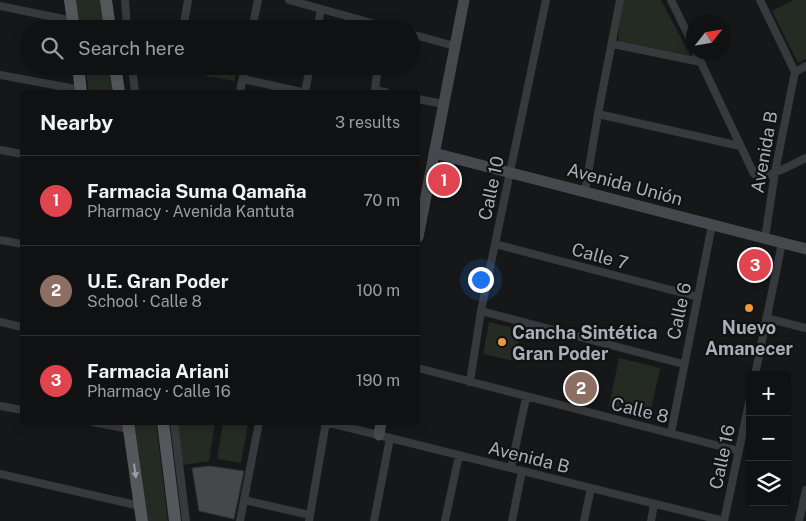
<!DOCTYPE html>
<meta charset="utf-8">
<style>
body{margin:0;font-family:"Public Sans",sans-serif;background:#191a1b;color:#f1f3f6}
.controls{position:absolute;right:15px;bottom:15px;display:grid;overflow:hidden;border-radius:5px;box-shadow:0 2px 8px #0003}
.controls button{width:45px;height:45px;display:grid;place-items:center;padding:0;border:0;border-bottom:1px solid #303132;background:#101112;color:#f1f3f6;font:25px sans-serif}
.compass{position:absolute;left:686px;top:15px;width:45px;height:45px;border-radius:50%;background:#101112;box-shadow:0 2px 8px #0003;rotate:59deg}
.you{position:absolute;left:480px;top:279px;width:18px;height:18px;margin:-12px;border:4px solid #fff;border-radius:50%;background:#1a73e8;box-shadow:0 0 0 8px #1a73e833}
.badge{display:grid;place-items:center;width:32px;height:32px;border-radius:50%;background:#ea580c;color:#fff;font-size:16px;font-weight:700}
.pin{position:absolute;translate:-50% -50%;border:2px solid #fff;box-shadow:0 1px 5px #0006}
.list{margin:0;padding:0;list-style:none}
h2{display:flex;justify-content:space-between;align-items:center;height:65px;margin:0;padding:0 20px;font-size:21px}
h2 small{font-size:16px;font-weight:400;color:#9c9d9f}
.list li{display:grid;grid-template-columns:32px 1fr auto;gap:15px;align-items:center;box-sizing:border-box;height:90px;padding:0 20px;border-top:1px solid #303132}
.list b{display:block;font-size:19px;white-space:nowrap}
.list p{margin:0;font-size:16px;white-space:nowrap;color:#9c9d9f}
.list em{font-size:16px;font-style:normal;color:#9c9d9f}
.icon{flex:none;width:28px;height:28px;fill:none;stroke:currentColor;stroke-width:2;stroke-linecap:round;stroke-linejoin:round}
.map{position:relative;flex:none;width:806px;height:521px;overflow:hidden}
.search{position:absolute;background:#101112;box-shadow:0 2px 8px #0003;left:20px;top:20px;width:400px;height:55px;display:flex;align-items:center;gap:12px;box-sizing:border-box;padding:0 18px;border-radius:28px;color:#9c9d9f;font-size:19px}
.panel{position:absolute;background:#101112;box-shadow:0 2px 8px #0003;left:20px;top:90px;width:400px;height:335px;border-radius:5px}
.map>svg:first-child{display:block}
.green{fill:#232b23}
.building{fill:#45474b;stroke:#313134}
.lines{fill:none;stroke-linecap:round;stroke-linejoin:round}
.street{stroke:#38393d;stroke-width:8}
.secondary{stroke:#46484d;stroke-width:11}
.primary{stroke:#54575c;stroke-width:12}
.oneway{fill:#989da6}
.poi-dot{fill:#ec993b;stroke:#111213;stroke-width:2}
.labels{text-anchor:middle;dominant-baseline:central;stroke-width:4.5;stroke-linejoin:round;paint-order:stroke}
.street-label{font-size:18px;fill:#a9afb8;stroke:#111213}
.poi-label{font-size:18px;font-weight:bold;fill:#a9afb8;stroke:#111213}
</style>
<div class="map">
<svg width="806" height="521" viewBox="0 0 806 521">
<rect width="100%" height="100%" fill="#161718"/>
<!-- green -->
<path class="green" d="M76,0H102L105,29H80Z
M621,0H661L690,55L618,41Z
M794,0H806V59L798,63L772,11Z
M85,66H110L113,92H89Z
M208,66H236L235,81L206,76Z
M489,322L521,330L515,361L483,354Z
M619,358L660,368L650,415L609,406Z
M134,423H156L168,521H148Z
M177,423H215L209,461L183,465Z
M223,423L248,424L241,463L217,459Z"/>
<!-- building -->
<path class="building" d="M210,466L244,471L234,519L199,511L192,468Z"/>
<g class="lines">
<!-- street -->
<path class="street" d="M125,0L127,29
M289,0L393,29
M671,0L694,47
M760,0L795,72
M0,6L73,21
M183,29L188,0
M252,29L258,0
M317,29L321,9
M411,34L455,46
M613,44L701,62
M696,52L754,174C770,179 792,164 806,158
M132,66L135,92
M378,66L375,90L385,92
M795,72L806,66
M0,75L81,90
M243,79L302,92
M240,92L245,66
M305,92L310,66
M418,99L443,104
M598,114L740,146
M0,150L22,154
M585,192L598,114L620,0
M765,238L775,172L795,72
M0,240L22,244
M495,244L698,297
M481,311L683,364
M766,318L806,328
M0,322L22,327
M418,368L739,451
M755,375L782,243
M470,382L481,311L546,0
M0,406L22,410
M93,422L129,429
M174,422L186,521
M671,433L712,225
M511,468L526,398
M0,474L140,506
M244,500L310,515
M240,521L259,422
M309,521L326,422L724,521
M374,521L390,438
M445,521L459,455
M512,521L522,471
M584,521L591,488
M651,521L654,504
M724,521L750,398
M799,521L806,490"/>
<!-- secondary -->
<path class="secondary" d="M434,153L806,249
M418,237L464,0
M379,435L381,422"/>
<!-- primary -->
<path class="primary" d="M70,0L74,29
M106,0L110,29
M78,66L81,92
M115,66L119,92
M128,422L142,521
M163,422L175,521"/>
</g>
<!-- one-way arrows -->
<defs><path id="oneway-solid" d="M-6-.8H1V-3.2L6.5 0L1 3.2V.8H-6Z" transform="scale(1.25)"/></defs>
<use class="oneway" href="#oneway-solid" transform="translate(135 471) rotate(82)"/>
<!-- markers -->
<g class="poi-dot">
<circle cx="749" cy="308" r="5"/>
<circle cx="502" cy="342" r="5"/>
</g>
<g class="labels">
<!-- street labels -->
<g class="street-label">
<text transform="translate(764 152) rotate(-80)">Avenida B</text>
<text transform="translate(625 184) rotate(15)">Avenida Unión</text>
<text transform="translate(491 188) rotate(-78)">Calle 10</text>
<text transform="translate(600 256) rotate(15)">Calle 7</text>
<text transform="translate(679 311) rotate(-78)">Calle 6</text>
<text transform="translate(640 410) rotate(14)">Calle 8</text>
<text transform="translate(529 457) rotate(14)">Avenida B</text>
<text transform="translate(722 457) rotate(-78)">Calle 16</text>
</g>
<!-- poi labels -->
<g class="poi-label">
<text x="749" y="327">Nuevo<tspan x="749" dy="21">Amanecer</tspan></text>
<text x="512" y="332" text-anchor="start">Cancha Sintética<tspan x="512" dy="21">Gran Poder</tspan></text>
</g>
</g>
</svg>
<div class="controls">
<button>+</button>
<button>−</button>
<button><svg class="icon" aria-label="layers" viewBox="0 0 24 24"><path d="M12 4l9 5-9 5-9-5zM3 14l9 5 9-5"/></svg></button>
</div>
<svg class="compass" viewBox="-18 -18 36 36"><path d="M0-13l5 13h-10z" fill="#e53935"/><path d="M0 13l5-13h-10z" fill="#9c9d9f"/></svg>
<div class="you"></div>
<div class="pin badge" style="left:444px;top:180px;background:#e0444e">1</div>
<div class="pin badge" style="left:581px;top:388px;background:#8d6e63">2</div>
<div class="pin badge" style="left:755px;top:265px;background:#e0444e">3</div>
<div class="search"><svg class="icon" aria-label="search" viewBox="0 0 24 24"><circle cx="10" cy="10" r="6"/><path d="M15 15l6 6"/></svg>Search here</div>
<section class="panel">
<h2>Nearby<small>3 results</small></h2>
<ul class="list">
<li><span class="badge" style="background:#e0444e">1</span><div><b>Farmacia Suma Qamaña</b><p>Pharmacy · Avenida Kantuta</p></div><em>70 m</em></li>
<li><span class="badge" style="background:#8d6e63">2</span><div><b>U.E. Gran Poder</b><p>School · Calle 8</p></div><em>100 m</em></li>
<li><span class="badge" style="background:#e0444e">3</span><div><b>Farmacia Ariani</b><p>Pharmacy · Calle 16</p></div><em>190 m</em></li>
</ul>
</section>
</div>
